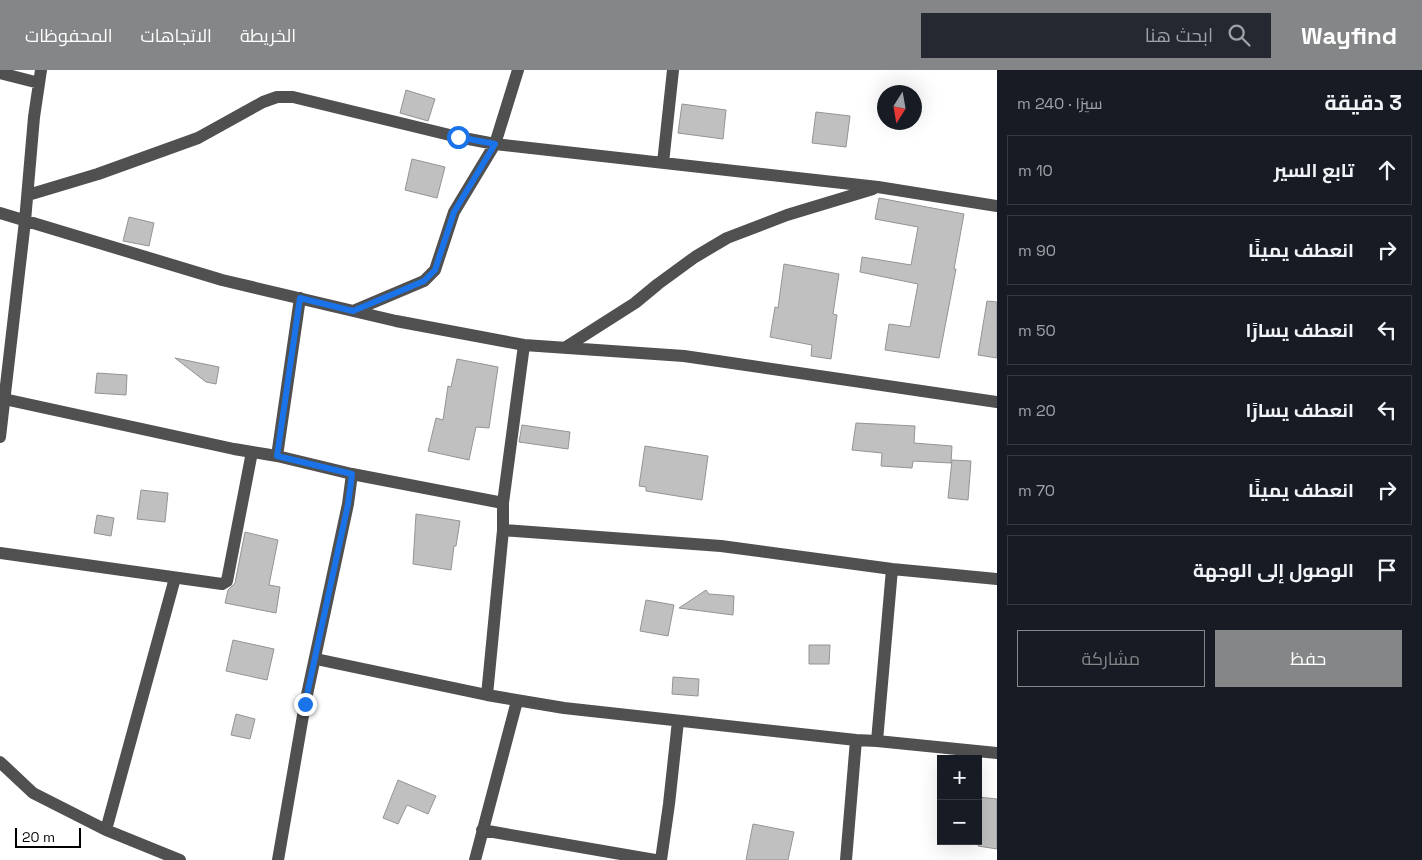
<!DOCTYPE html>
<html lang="ar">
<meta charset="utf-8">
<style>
body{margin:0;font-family:"Space Grotesk",Cairo,sans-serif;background:#242831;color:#f1f3f6;direction:rtl}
.controls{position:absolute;right:15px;bottom:15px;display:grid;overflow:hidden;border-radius:0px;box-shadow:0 5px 20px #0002}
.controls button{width:45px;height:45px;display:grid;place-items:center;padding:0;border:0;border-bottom:1px solid #363941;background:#171b24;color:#f1f3f6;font:25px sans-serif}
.compass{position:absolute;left:877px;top:15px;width:45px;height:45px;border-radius:50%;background:#171b24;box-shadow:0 5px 20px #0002;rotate:191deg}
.scale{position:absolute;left:15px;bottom:12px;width:66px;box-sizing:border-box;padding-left:5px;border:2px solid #000;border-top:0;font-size:14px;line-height:18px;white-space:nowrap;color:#000;-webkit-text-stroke:4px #fff;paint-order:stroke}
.stop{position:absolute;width:15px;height:15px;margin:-11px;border:4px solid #1a73e8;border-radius:50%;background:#fff}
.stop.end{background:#1a73e8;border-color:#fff;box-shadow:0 1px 5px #0008}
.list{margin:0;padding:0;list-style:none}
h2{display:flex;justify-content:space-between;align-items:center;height:65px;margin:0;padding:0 20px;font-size:21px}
h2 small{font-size:16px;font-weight:400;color:#9ea1a6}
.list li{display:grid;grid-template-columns:32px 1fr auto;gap:15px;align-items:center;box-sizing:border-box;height:70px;margin:0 10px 10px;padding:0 10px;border:1px solid #363941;border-radius:0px}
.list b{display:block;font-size:19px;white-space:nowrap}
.list em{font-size:16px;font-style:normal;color:#9ea1a6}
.actions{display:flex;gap:10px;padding:15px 20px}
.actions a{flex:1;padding:11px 0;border:1px solid #858687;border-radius:0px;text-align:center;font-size:18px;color:#858687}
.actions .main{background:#858687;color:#fff}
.icon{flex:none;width:28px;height:28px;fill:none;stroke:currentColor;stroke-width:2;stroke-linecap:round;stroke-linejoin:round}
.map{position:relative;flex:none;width:997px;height:790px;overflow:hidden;direction:ltr}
header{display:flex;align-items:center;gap:30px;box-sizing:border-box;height:70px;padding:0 25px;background:#858687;color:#fff}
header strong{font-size:24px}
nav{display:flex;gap:28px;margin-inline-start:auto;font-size:18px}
.search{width:350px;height:45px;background:#242831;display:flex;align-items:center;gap:12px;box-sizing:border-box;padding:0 18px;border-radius:0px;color:#9ea1a6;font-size:19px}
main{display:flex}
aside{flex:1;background:#171b24}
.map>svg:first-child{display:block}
.building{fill:#c0c0c0;stroke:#949494}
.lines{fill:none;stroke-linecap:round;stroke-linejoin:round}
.minor{stroke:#505050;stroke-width:12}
.route{stroke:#1a73e8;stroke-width:6}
</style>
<header>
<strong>Wayfind</strong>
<div class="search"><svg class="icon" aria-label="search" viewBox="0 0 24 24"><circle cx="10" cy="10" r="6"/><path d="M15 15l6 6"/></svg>ابحث هنا</div>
<nav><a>الخريطة</a><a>الاتجاهات</a><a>المحفوظات</a></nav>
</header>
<main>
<aside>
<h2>3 دقيقة<small>سيرًا · 240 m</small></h2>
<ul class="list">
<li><svg class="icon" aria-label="ahead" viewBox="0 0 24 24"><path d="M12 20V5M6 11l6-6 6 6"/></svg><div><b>تابع السير</b></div><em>10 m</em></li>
<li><svg class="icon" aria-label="right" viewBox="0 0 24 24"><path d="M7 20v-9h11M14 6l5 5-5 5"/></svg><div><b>انعطف يمينًا</b></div><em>90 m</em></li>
<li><svg class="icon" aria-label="left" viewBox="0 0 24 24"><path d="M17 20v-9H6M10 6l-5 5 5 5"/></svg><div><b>انعطف يسارًا</b></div><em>50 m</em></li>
<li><svg class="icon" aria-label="left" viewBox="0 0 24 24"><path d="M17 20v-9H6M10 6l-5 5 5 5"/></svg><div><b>انعطف يسارًا</b></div><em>20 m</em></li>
<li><svg class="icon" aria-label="right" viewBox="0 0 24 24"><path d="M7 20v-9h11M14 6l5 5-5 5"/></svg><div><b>انعطف يمينًا</b></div><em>70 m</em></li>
<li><svg class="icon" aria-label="arrive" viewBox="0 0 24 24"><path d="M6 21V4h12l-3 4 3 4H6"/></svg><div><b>الوصول إلى الوجهة</b></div></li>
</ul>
<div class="actions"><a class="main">حفظ</a><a>مشاركة</a></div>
</aside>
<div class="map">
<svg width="997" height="790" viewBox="0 0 997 790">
<rect width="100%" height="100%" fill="#fff"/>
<!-- building -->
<path class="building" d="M406,20L435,29L428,51L400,43Z
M682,34L726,40L723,69L678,63Z
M816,42L850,46L846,77L812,73Z
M412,89L445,97L437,128L405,120Z
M879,128L964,144L954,199H956L939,288L885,280L889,254L910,257L918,214L860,202L862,187L911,195L918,157L875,149Z
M129,147L154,153L149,176L123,171Z
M784,194L839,204L833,244L837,245L831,289L811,286L812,275L770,267L775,237L778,238Z
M987,231L997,232V288L978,285Z
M175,288L219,297L216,314L206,312Z
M457,289L498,297L489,358L476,357L469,390L428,381L436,348L443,350L448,316L451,317Z
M97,303L127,305L126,325L95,323Z
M856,353L915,356L914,373L952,376L951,393L913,391L912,398L881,396L882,383L852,380Z
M522,355L570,362L568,379L519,372Z
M645,376L708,386L702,430L646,421V417L639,416Z
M952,390L971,391L968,430L948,428Z
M141,420L168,423L165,452L137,449Z
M416,444L460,451L456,476H454L451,500L413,494Z
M97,445L114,448L111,466L94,463Z
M245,462L278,470L269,515L280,517L276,543L225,533L228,520L235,513Z
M706,520L709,524L734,526L733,545L679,538Z
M646,530L674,535L668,566L640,561Z
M233,570L274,579L267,610L226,601Z
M809,575H830L829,594H809Z
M673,607L699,609L698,626L672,624Z
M236,644L255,649L250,669L231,665Z
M398,710L436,726L428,744L407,735L398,754L383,748Z
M978,727L997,729V779L978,776Z
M753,754L794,762L788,790H746Z"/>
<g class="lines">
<!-- minor -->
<path class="minor" d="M0,3L39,13
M663,93L673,0
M28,125L98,104L198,68L263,32L277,27H293L458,67L495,74L878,117L997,136
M0,143L222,210L396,251L524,275L684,286L997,332
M353,241L424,211L435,200L454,142L495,74L518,0
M566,277L635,233L658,214L695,187L727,168L787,145L873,119
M4,329L234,379L277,386L352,404L503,433
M0,367L25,151L34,47L41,0
M277,386L300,228
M503,460L721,476L892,499L997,509
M0,483L222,514L227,511L252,382
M316,589L487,625L564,638L856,670L877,671L997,683
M487,625L503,460V433L524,275
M877,671L892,499
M0,692L33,723L106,760L180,790
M106,760L175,508
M482,760L655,790
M278,790L305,634L348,434L352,404
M475,790L517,631
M661,790L669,734L678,651
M846,790L856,670"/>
</g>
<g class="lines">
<!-- route -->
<path class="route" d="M305,634L348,434L352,404L277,386L300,228L353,241L424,211L435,200L454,142L495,74L458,67"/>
</g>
</svg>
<div class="controls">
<button>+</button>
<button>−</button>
</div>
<svg class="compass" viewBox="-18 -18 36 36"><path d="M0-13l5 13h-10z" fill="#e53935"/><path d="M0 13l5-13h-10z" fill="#9ea1a6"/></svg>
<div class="scale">20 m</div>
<div class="stop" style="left:458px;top:67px"></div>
<div class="stop end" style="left:305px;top:634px"></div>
</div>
</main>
